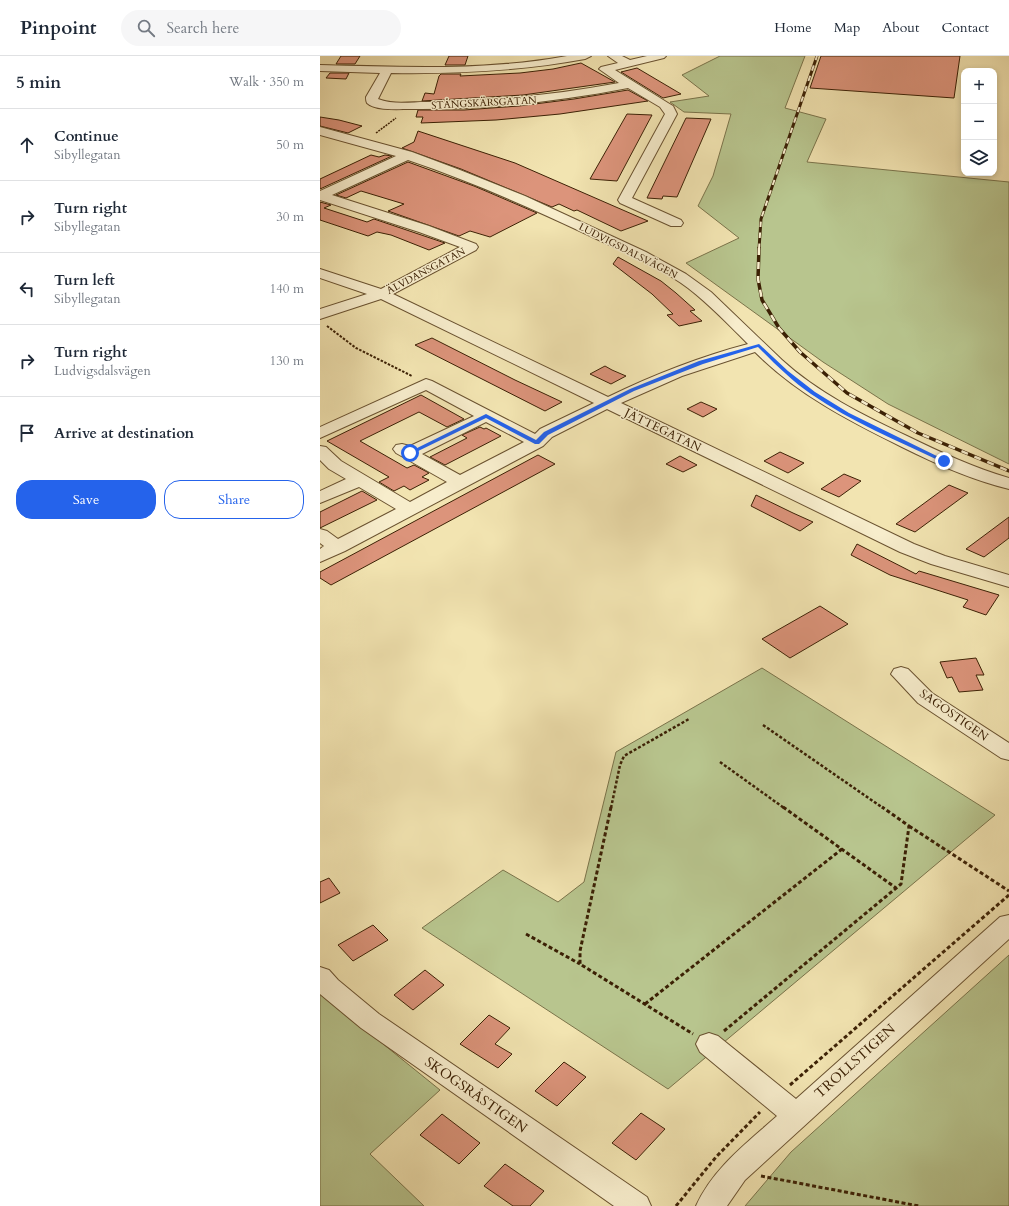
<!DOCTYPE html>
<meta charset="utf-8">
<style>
body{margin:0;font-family:Cardo,serif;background:#f6f6f7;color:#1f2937}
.controls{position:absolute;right:12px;top:12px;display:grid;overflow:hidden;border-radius:8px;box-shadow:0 2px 6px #0003}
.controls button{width:36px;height:36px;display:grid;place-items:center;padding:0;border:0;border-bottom:1px solid #e0e1e3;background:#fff;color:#1f2937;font:20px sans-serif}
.stop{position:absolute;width:12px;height:12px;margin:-9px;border:3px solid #2563eb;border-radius:50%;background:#fff}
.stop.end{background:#2563eb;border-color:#fff;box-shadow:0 1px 4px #0008}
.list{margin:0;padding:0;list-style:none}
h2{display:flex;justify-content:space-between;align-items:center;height:52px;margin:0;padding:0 16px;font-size:17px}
h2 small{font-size:13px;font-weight:400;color:#747a83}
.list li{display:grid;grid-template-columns:26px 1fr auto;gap:12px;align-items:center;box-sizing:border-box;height:72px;padding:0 16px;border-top:1px solid #e0e1e3}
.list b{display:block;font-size:15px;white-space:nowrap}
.list p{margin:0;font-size:13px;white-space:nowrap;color:#747a83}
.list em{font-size:13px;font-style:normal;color:#747a83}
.actions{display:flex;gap:8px;padding:12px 16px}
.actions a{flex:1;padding:9px 0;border:1px solid #2563eb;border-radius:16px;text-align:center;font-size:14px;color:#2563eb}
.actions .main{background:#2563eb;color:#fff}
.icon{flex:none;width:22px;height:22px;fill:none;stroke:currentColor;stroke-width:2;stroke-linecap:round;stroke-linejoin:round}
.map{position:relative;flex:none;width:689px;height:1150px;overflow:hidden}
header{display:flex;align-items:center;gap:24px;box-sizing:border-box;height:56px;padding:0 20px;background:#fff;border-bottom:1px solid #e0e1e3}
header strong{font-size:19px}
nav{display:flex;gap:22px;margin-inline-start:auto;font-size:14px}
.search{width:280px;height:36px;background:#f6f6f7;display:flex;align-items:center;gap:10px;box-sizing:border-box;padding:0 14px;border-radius:22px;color:#747a83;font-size:15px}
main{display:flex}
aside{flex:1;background:#fff}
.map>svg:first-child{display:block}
.green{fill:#b8c58e;stroke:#7a734a}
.building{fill:#dc947b;stroke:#3c2105}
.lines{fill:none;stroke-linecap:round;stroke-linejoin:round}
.minor-casing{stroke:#6a5230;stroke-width:2}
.path-far3{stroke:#3c2105;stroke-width:1.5;stroke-dasharray:2 1;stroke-linecap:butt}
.path-far2{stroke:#3c2105;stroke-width:2;stroke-dasharray:2.5 1.5;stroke-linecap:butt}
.path-far1{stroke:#3c2105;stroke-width:2.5;stroke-dasharray:3 2;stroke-linecap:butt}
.path{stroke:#3c2105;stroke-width:3;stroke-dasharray:4 2.5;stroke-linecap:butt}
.minor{fill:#f7edcc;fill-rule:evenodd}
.rail-far1-casing{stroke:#3c2105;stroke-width:3}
.rail-casing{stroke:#3c2105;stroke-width:3.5}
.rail-far1{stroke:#f7edcc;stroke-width:2;stroke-dasharray:5.5;stroke-linecap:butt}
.rail{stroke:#f7edcc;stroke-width:2.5;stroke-dasharray:7;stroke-linecap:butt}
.route{fill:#2563eb}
.labels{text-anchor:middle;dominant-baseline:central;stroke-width:3;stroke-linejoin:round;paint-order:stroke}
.far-street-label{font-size:10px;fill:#3c2105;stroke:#f7edcc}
.street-label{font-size:12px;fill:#3c2105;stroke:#f7edcc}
.near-street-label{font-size:14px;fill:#3c2105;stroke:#f7edcc}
</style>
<header>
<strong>Pinpoint</strong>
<div class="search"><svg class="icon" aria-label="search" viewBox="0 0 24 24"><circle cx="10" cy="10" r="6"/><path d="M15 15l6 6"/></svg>Search here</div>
<nav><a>Home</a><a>Map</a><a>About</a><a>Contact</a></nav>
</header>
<main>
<aside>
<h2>5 min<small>Walk · 350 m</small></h2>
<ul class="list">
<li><svg class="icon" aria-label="ahead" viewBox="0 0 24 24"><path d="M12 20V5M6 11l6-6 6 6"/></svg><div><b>Continue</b><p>Sibyllegatan</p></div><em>50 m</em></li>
<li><svg class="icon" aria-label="right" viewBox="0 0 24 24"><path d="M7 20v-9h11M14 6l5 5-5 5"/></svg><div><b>Turn right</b><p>Sibyllegatan</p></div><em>30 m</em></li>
<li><svg class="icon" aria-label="left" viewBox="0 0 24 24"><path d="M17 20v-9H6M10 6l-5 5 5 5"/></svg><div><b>Turn left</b><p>Sibyllegatan</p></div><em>140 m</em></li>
<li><svg class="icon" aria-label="right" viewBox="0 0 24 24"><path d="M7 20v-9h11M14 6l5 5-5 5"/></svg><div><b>Turn right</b><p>Ludvigsdalsvägen</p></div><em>130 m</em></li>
<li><svg class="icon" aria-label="arrive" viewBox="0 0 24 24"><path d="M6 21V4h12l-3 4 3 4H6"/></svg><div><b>Arrive at destination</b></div></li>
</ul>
<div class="actions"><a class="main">Save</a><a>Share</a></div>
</aside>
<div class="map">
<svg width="689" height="1150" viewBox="0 0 689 1150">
<rect width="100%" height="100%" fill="#f2e4b1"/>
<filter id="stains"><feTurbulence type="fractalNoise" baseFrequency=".005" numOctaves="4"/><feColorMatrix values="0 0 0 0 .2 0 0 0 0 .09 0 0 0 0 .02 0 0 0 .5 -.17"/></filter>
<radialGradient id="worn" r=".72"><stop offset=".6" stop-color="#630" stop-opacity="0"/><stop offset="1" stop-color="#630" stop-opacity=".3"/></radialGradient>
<!-- green -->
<path class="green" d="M400,0H485L465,52L506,63L487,106L689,126V408L568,348L503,306L366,207L419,182L378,150L393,120L411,58L364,56L350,46L389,40L362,19Z
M442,612L675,759L348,1033L102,872L183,814L238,846L264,826L296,696Z
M689,899V1150H425L471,1096Z
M0,937L120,1034L50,1098L104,1150H0Z"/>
<!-- building -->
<path class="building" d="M21,0H40L35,8H16Z
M129,0H148L145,9H125Z
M501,0H640L634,42L490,32Z
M261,7L295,26L203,39L102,45L105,37L114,38L119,20L121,18H141L140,20L200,17L233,13Z
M317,12L361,38L343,42L301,16Z
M10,17H29L26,23L6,22Z
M308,34L328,45L240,58L176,64L101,67L103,61H96L98,54H144L199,50L254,43Z
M307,58L332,59L297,125L270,123Z
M0,61L19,64L42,70L28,77L0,70Z
M366,62L391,63L357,141L343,140L342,143L327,142Z
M98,75L195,107L328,165L301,175L257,154L254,155L239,148L232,151L141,113L82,92L94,86Z
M51,99L59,101L65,99L72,100L0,133V123Z
M88,106L154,130L217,157L170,181L150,175L139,180L68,155L84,148L41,135L26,142L16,139Z
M0,146L11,149L4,152L47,166L54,163L125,187L109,194L71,179L57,176L48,180L0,164Z
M298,201L341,225L356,237L375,254L370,255L382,265L359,270L347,259L353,258L332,238L293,208Z
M112,282L195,324L242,346L225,355L95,289Z
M285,310L292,314L306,320L291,328L270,318Z
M101,339L144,363L127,371L99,356L40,385L87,412L94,409L109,417L102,421L109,424L90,434L84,430L74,435L59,426L69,421L7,385Z
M381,346L397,353L383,361L367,353Z
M160,371L164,373L166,372L181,380L125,409L110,401L147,382L142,379Z
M460,396L484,407L468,417L444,405Z
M218,399L235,408L11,529L0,522V516Z
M360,400L377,409L363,416L346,408Z
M524,418L541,425L519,441L501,433Z
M629,429L648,437L595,476L576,468Z
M42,435L57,444L0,472V456Z
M436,439L473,457L493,466L480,475L431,450Z
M689,461V482L664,501L646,493Z
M537,488L596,518L599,515L679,539L666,559L643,551L648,544L570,519L531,499Z
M500,550L528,568L470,602L442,583Z
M656,602L664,619H656L663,634L639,636L632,621L627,622L620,606Z
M9,822L20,837L0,847V826Z
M53,869L68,884L33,905L18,889Z
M105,914L124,929L93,954L74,939Z
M169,959L190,972L175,988L192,998L178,1012L140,988Z
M244,1006L266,1021L237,1050L215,1035Z
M321,1057L345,1073L316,1104L292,1087Z
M122,1058L160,1087L139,1108L100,1079Z
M185,1108L224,1135L210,1150H193L164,1130Z"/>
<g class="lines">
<defs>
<path id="minor" d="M247,0H271L265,3C200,15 137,18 71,17L58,43C72,49 91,46 106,46C171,45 235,39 299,27L279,13L281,11L298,7L288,0H302L310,4L327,0H346L344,2L295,14L348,47L353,50L357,58L312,142L361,164L363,167L361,170H351L300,147L298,144L345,58L340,51L308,32C236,46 162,54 89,53C79,53 55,55 47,47C46,45 46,43 46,41L60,17L0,15V9C82,11 166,15 247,0Z
M0,71L92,96L140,114L205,140L326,196L366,218L391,236L462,304C498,337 543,359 587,380C620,396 654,412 689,422V433C652,424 616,408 582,391C529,365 477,338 435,296L362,320L301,347L594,488L625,500L689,519V531L611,508L580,496L287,353L232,381L223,390L25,495L0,506V493L4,490L0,487V473L7,475L18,483L76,453L39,431L0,447V435L26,423L9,413L0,404V390L6,391L21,405L90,446L127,426L76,397L73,393L76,389L82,388L90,390L154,360L106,334L0,382V371L106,323L112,325L215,378L220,373L274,347L61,243L0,263V253L47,238L0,222V213L61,233L140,191L99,176L0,144V135L76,100L0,79ZM88,104C148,124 206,150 264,177C299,194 337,209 368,232C390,249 409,269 428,288C379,301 333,319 288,341L73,238L156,194L158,191L156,188L109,170L12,139ZM166,366L204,386L140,419L102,398Z
M581,611L588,613L612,637L689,687V704L681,702L598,647L571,618L574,613Z
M689,859V883L425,1124L407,1150H376C393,1112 427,1087 457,1060L380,996L376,988L380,980L389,977L398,980L476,1043L680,861Z
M0,911L9,914L18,924L59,958L327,1141L331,1150H294L41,972L0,938Z"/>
</defs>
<!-- minor casing -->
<use href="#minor" class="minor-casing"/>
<!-- path-far3 -->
<path class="path-far3" d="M56,77L76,62"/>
<!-- path-far2 -->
<path class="path-far2" d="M7,270L36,292L92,320"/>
<!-- path-far1 -->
<path class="path-far1" d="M443,669L563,752
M400,706L464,752
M291,752L300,709L304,700L369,663"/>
<!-- path -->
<path class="path" d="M291,751L260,895V908L373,978
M463,751L576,832
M589,770L689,835
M206,878L260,908
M325,948L522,793
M404,975L581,828L589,770L562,751
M470,1029L689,839
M441,1120L599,1150
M356,1150L396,1101L440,1056"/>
<!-- minor -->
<use href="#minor" class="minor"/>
<defs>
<path id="rail-far1" d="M439,193L441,163L497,0"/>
<path id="rail" d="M439,192L438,223L442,244L459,272L480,296L527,337L598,377L689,415"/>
</defs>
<!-- rail-far1 casing -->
<use href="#rail-far1" class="rail-far1-casing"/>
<!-- rail casing -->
<use href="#rail" class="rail-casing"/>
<!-- rail-far1 -->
<use href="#rail-far1" class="rail-far1"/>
<!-- rail -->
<use href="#rail" class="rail"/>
</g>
<!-- route -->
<path class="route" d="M439,288L468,315L495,336L529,357L627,405L622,406C579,385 531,366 491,338C472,325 455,308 438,291L383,308L314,335L228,379L219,388H215L166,362L92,398L87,397L166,358L216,384L224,376L310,333L379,305Z"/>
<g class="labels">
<!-- far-street labels -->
<g class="far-street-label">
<text transform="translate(164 47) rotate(-3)">STÅNGSKÄRSGATAN</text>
<text transform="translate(308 195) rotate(27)">LUDVIGSDALSVÄGEN</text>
<text transform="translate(106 215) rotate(-28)">ÄLVDANSGATAN</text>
</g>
<!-- street labels -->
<g class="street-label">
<text transform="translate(343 374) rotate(26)">JÄTTEGATAN</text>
<text transform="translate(634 659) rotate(35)">SAGOSTIGEN</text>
</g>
<!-- near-street labels -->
<g class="near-street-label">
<text transform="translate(535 1005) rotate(-42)">TROLLSTIGEN</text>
<text transform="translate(156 1039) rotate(35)">SKOGSRÅSTIGEN</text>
</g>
</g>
<rect width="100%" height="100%" filter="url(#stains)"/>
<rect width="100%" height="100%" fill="url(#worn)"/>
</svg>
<div class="controls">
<button>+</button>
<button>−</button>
<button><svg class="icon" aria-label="layers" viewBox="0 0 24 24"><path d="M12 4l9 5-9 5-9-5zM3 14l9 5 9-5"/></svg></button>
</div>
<div class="stop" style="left:90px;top:397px"></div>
<div class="stop end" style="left:624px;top:405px"></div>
</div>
</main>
